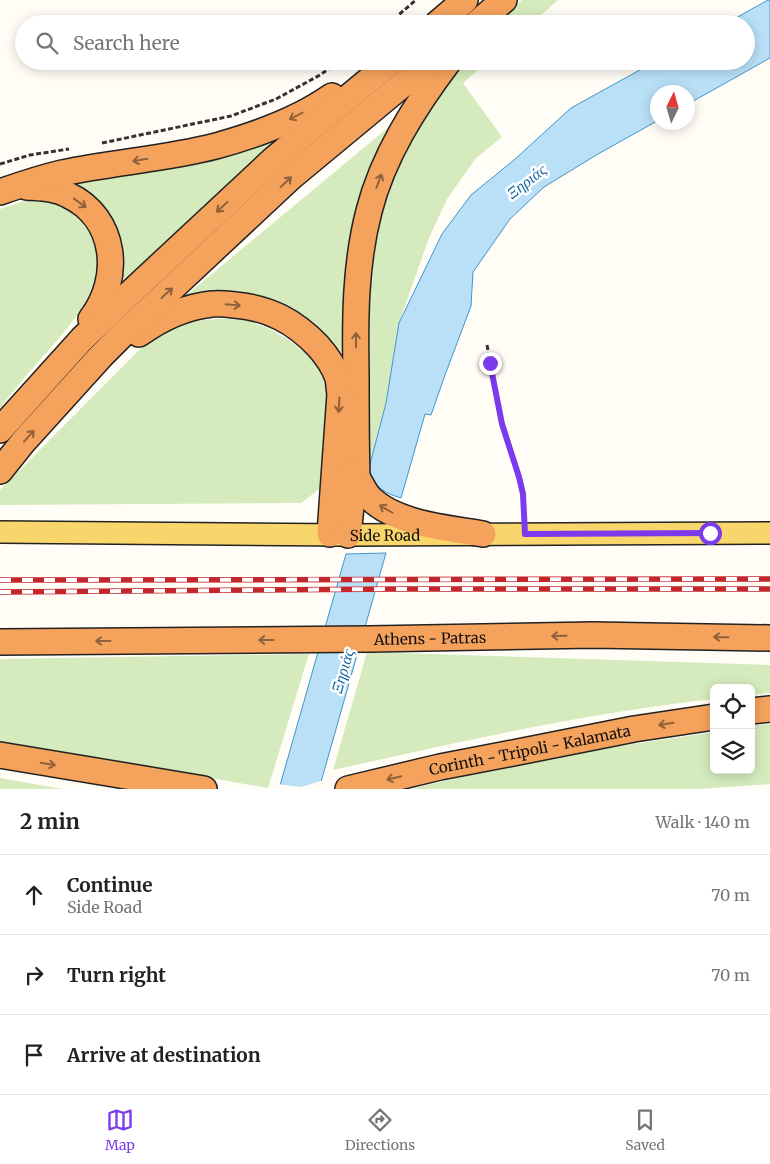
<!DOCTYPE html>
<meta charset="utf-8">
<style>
body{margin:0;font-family:Merriweather,serif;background:#f2f2f2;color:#222}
.controls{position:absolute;right:15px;bottom:15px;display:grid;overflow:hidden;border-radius:8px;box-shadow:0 2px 12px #0003}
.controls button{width:45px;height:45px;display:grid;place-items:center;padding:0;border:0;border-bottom:1px solid #e0e0e0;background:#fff;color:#222;font:25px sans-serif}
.compass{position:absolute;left:650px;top:85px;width:45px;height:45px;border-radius:50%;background:#fff;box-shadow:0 2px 12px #0003;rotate:5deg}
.stop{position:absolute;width:15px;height:15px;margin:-11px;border:4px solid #7c3aed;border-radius:50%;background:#fff}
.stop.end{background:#7c3aed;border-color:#fff;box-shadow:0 1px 5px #0008}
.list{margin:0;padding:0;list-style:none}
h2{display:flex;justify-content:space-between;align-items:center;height:65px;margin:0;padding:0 20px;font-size:21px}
h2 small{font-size:16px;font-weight:400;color:#767676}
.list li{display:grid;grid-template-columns:32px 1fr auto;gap:15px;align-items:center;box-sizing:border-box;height:80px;padding:0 20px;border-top:1px solid #e0e0e0}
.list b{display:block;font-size:19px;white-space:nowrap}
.list p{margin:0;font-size:16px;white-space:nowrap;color:#767676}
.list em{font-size:16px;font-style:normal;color:#767676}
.icon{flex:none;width:28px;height:28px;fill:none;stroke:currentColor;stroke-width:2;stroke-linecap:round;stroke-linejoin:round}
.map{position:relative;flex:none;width:770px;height:789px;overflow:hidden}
.search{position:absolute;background:#fff;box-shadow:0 2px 12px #0003;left:15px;right:15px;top:15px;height:55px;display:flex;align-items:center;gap:12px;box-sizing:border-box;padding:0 18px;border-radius:28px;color:#767676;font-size:19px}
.sheet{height:305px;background:#fff}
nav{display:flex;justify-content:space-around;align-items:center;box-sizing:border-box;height:70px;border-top:1px solid #e0e0e0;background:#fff;font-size:14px;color:#767676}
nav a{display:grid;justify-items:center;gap:2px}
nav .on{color:#7c3aed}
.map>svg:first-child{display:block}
.green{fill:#d5ebbd}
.water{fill:#b9e0f7;stroke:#3f96cf}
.pier{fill:#fffdf5}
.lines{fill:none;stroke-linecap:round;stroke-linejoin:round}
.major-casing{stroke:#222;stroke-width:24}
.highway-casing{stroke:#222;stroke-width:28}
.path{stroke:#333;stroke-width:3;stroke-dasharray:5 2.5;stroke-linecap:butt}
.major{stroke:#f9d66b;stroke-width:21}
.highway{stroke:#f5a25d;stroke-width:25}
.rail-casing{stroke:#c4262e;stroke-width:5.5}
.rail{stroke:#fff;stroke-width:4;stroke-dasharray:11;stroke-linecap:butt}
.oneway{stroke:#8e613b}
.route{stroke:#7c3aed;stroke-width:6}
.labels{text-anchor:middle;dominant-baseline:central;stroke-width:5;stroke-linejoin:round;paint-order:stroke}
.street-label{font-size:15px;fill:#111;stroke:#fff}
.water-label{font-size:16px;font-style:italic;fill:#1768a6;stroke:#fff}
</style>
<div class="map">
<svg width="770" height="789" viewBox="0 0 770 789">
<rect width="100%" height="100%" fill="#fffdf5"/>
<!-- green -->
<path class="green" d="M522,0H558L531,24H495Z
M458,61H488L463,83L502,137L476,158L447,199L429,238L399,323L386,403L368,472L367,284L378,217L404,147Z
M402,116L344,350L337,354L316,329L183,298Z
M302,127L120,282L123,257L120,238L108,214L68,182Z
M44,200C69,207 83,214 93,239C111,287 67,328 39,361C25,376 13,392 0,408V209L25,201Z
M218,319H242L268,328L289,340L311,357L325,382L332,402L328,474L318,490L301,503L0,505V490L145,344L164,332L190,321Z
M367,652L770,665V693L751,695V688H714V699C585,713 459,742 333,770Z
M309,654L268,788L0,741V659Z
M770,724V784L698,789H410L510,766L614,747L714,732V770H751V726Z
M0,778L62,789H0Z"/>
<!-- water -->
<path class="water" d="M768,0H770V58L688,104V92H658L657,121L598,154L544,187L510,219L473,272L471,306L445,375L431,415L425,414L401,498C384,493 377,488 368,472L386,403L399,323L442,234L471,195L514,160L571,108L656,61H746V24H725Z
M386,553L319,789H279L346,554Z"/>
<!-- pier -->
<path class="pier" d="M324,780L321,789H276L277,784L301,787Z"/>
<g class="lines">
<defs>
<g id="major">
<path id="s1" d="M0,532L348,535L770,533"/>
</g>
<g id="highway">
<path d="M437,24L465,0"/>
<path d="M476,24L504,0"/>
<path d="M449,61C415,106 383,156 369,211C355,265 355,319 356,374C356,408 356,443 357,477C361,484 364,491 369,497C395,524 448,528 483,534"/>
<path d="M27,187C41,188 56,188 68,195C117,218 122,279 91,319"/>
<path d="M0,192C20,185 41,178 62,173C113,162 166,159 216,146C256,135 298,120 332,96"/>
<path d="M139,334C161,318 184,307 212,304C219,303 227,304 235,305C269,308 294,321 318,346C326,355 334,367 338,378C339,383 339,389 340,394L330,534"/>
<path d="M0,430L82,339L126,297L274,159L392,61"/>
<path d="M0,471L24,441L101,356L122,335L291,177L431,61"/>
<path d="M348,535L355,469"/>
<path id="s2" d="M0,642L370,639L593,635L770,638"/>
<path d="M751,711L770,709"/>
<path d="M0,755L204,789"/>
<path id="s3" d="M348,789L440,767L518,752L634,729L714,717"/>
</g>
</defs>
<!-- major casing -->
<use href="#major" class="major-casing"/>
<!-- highway casing -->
<use href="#highway" class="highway-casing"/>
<!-- path -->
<path class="path" d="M388,24L416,0
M102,143L231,116L276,99L320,75L340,61
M0,164L30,155L69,149
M487,345L502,424L519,477L523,494L524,515"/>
<!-- major -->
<use href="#major" class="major"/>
<!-- highway -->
<use href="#highway" class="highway"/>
<defs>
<path id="rail" d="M0,580L770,579
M0,592L401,589H770"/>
</defs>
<!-- rail casing -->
<use href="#rail" class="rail-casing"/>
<!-- rail -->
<use href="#rail" class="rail"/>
</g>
<!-- one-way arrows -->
<defs><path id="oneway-shaft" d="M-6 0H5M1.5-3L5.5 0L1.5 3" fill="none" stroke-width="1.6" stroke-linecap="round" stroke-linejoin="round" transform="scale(1.25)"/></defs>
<g class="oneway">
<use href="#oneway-shaft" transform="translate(296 116) rotate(153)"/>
<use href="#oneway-shaft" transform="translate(140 160) rotate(171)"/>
<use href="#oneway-shaft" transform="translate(379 181) rotate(-69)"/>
<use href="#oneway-shaft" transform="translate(286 182) rotate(-43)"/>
<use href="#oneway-shaft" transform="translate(80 203) rotate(36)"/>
<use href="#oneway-shaft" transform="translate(222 207) rotate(137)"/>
<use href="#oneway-shaft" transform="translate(167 293) rotate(-42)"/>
<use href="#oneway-shaft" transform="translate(233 305) rotate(5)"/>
<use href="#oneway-shaft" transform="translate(356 340) rotate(-90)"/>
<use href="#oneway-shaft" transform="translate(339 405) rotate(93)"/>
<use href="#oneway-shaft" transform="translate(29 436) rotate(-48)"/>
<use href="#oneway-shaft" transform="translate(386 509) rotate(-150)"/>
<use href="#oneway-shaft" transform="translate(559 636) rotate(179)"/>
<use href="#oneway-shaft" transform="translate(721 637) rotate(-179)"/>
<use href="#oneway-shaft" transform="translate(266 640) rotate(180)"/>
<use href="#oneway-shaft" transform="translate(103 641) rotate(180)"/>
<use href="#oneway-shaft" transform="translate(666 724) rotate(171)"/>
<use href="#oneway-shaft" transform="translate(48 764) rotate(10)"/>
<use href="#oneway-shaft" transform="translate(394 778) rotate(167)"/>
</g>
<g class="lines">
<!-- route -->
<path class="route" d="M490,363L502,424L519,477L523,494L525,534L710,533"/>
</g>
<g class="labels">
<!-- street labels -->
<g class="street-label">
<text stroke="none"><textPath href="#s1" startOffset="385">Side Road</textPath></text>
<text stroke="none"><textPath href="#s2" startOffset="430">Athens - Patras</textPath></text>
<text stroke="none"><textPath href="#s3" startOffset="186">Corinth - Tripoli - Kalamata</textPath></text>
</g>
<!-- water labels -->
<g class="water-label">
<text transform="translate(526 181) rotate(-38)">Ξηριάς</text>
<text transform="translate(342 671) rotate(-74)">Ξηριάς</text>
</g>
</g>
</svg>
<div class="controls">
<button><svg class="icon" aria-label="locate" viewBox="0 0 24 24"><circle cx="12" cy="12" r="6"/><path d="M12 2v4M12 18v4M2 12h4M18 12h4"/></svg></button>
<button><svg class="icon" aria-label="layers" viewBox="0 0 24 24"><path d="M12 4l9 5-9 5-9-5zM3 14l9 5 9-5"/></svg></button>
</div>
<svg class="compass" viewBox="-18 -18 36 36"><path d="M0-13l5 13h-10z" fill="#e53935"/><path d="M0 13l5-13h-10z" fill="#767676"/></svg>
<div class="stop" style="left:710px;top:533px"></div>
<div class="stop end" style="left:490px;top:363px"></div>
<div class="search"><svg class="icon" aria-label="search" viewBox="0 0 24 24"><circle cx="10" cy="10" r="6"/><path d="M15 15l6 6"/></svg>Search here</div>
</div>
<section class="sheet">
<h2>2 min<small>Walk · 140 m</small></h2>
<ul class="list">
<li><svg class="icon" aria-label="ahead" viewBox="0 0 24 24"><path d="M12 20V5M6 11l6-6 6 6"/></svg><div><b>Continue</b><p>Side Road</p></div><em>70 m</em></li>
<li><svg class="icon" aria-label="right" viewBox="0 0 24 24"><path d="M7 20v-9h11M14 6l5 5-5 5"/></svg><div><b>Turn right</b></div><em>70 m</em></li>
<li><svg class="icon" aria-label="arrive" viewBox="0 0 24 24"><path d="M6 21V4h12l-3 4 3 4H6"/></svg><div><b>Arrive at destination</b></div></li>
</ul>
</section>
<nav>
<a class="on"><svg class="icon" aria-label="map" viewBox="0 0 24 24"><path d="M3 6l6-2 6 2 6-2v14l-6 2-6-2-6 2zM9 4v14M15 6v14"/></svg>Map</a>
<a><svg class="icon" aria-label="directions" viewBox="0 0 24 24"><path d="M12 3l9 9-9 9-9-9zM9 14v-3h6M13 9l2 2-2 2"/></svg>Directions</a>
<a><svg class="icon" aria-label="saved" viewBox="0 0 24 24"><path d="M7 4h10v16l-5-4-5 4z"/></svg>Saved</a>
</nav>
